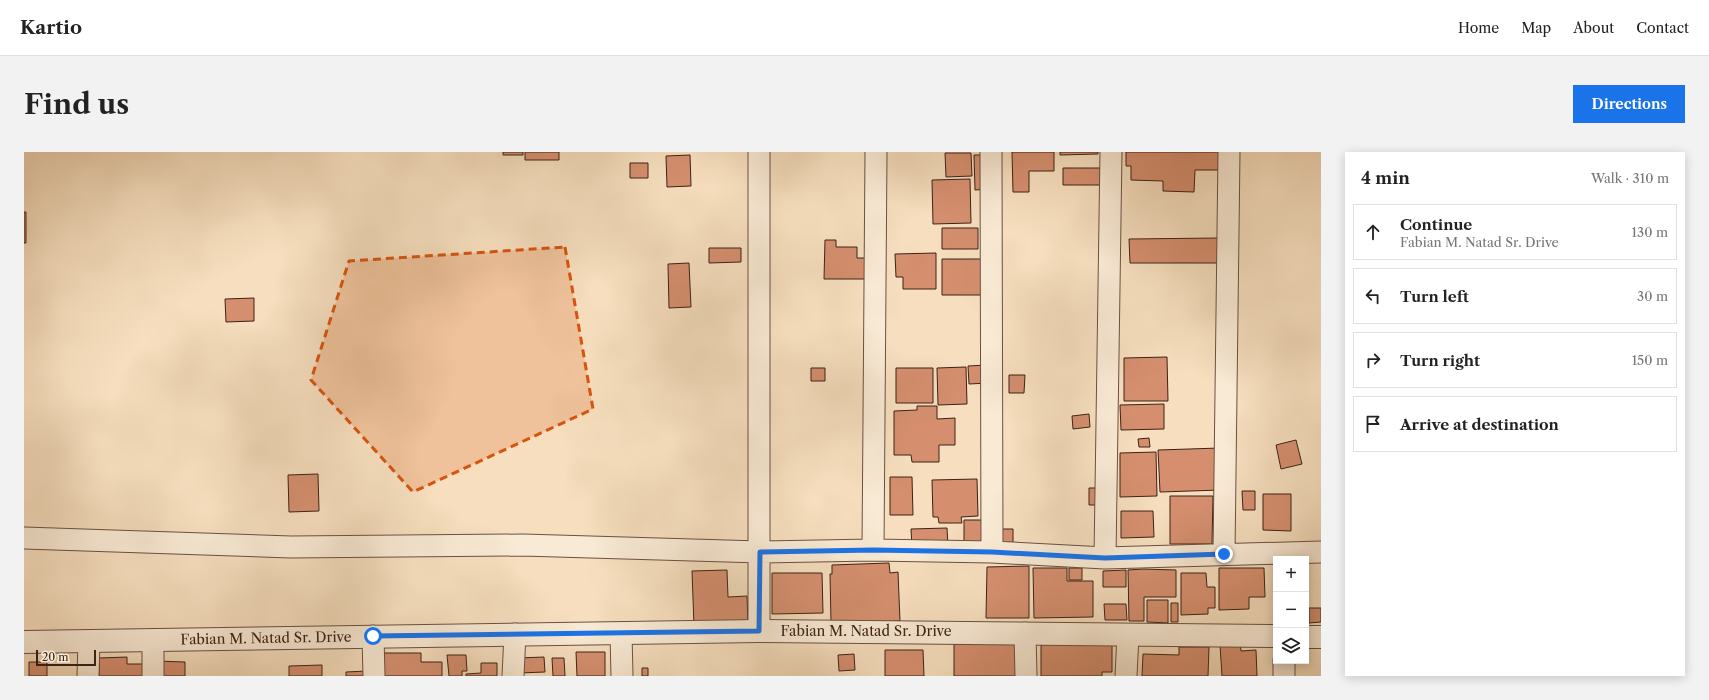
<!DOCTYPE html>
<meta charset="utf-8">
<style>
body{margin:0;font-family:"Libre Caslon Text",serif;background:#f2f2f2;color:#222}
.controls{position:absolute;right:12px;bottom:12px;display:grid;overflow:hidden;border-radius:0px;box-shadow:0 2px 10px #0003}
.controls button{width:36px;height:36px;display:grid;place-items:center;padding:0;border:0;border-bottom:1px solid #e0e0e0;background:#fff;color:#222;font:20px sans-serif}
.scale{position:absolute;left:12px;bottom:10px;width:60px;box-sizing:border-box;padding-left:4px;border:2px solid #3c2217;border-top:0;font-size:11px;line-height:14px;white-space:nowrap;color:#3c2217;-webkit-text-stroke:3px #f9ead5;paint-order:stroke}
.stop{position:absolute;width:12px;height:12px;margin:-9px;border:3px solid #1a73e8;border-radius:50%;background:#fff}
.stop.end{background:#1a73e8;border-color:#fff;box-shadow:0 1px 4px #0008}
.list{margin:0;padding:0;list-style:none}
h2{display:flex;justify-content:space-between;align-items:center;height:52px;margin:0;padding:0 16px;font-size:17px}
h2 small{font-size:13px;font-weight:400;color:#767676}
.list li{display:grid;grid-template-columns:26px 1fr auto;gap:12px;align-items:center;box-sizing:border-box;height:56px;margin:0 8px 8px;padding:0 8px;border:1px solid #e0e0e0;border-radius:0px}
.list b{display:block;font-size:15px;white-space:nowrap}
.list p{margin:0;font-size:13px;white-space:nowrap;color:#767676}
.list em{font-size:13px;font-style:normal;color:#767676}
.icon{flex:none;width:22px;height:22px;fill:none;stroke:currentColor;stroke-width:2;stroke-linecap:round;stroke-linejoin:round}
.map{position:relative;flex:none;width:1297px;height:524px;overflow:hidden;border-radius:0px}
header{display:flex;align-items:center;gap:24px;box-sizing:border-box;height:56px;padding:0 20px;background:#fff;border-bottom:1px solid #e0e0e0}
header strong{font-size:19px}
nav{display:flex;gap:22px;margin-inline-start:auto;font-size:14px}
.intro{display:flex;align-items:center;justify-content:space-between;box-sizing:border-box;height:96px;padding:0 24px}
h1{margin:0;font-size:28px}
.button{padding:10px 18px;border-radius:0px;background:#1a73e8;color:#fff;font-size:14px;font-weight:700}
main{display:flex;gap:24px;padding:0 24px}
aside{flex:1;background:#fff;border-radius:0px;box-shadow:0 2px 10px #0003}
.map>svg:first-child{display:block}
.building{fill:#d58f6f;stroke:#3c2217}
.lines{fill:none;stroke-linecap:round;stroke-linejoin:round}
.minor-casing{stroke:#6a5141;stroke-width:23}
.tertiary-casing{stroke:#6a5141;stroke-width:24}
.minor{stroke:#f9ead5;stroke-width:21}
.tertiary{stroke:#f9ead5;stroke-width:22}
.route{stroke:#1a73e8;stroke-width:5}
.marked{fill:#d7540d;fill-opacity:0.2;stroke:#d7540d;stroke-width:3;stroke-dasharray:8 5;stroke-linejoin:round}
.labels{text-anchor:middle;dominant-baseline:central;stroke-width:3.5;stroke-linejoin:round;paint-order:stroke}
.street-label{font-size:14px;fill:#3c2217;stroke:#f9ead5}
</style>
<header>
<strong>Kartio</strong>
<nav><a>Home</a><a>Map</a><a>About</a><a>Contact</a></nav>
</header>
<div class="intro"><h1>Find us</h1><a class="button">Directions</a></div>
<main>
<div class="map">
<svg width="1297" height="524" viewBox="0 0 1297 524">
<rect width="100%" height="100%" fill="#f6debe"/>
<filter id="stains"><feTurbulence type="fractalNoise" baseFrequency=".005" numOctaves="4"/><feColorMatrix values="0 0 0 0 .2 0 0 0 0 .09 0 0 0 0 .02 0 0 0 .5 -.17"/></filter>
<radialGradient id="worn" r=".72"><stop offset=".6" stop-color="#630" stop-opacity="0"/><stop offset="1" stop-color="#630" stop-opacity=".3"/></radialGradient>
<!-- building -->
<path class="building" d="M479,0H499V3H479Z
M501,0H535V8H501Z
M988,0H1030V19H1005V40H989Z
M1036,0H1074V2L1036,3Z
M1102,0H1196V18H1171L1170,40L1139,39V29L1107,28V14H1102Z
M921,1H947L948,24L922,25Z
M666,3L667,34L643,35L642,4Z
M950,3H964L965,37L951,38Z
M606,11H624V26H606Z
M1039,16H1080V33H1039Z
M946,27L947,71L909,72L908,28Z
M0,60H2V91H0Z
M918,76H954V97H918Z
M1195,86L1196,111H1106L1105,87Z
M801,88H812V95H833V106H842V127H800Z
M685,96H717V110L685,111Z
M912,101V137H879V125H872L871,102Z
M918,107H962L963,143H918Z
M665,111L667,155L645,156L644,112Z
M230,146V169L202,170L201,147Z
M1143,205L1144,249H1100V206Z
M963,213L964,231L945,232L944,214Z
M942,215L943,252L914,253L913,216Z
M787,216H801V229H787Z
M872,216H909V251H872Z
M985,223H1001L1000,241H985Z
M1140,252V277L1097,278L1096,253Z
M893,254H913V267L931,266V293H915V310H888L887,303H870V259L893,258Z
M1065,262L1066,275L1049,277L1048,264Z
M1125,286L1126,295H1115L1114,287Z
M1272,288L1278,312L1257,317L1252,293Z
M1196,296L1197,338L1136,340L1134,298Z
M1132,300L1133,344L1096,345V301Z
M294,322L295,359L265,360L264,323Z
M866,325H888L889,363H866Z
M953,327L954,364L937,365L938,371H915L914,365H909L908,328Z
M1065,336H1077L1078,353H1065Z
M1218,339H1231V358H1219Z
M1239,342H1267V379L1239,378Z
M1146,344H1189L1188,392H1146Z
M1097,359H1129L1130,385L1097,386Z
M940,368H962V395L940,394Z
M923,376L924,395L888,396L887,377Z
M973,377H989V394H974Z
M865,411L866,421L874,420L876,469L807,471L806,422H808V413Z
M1005,414V466H962L963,415Z
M1009,416H1043V429H1069V465L1010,466Z
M1045,416H1058V428H1045Z
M1195,416H1240L1241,445H1225V457L1195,458Z
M1119,417L1152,418V445H1120V469H1105L1104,418Z
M703,418L704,445L723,444L724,472L670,474L668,419Z
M1102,418V435H1079V419Z
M748,421H798L799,461L748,462Z
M1157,421H1182L1183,435H1191V456H1184V462L1157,463Z
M1123,448H1144V471L1123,470Z
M1147,451H1154V470H1147Z
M1080,452H1102L1103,468H1081Z
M1285,456H1297V470L1285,471Z
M996,491V524H930V492Z
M1088,491V520H1078V524H1017V492Z
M1216,491L1217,499L1232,498L1233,524H1198L1196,493Z
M1155,495H1185L1184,524H1118L1119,502L1155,503Z
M861,498H899L900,524H861Z
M552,500H581V524H553Z
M357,501H397V510H418V524H357Z
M830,502L831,518L815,519L814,503Z
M423,503H442L443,519H438V524H425Z
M103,505V512H123V524H75V506Z
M520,505L521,520L495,521L494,506Z
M528,506H540L541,524H529Z
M133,509L161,510V524H133Z
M5,510H23V524H5Z
M457,511H473V524H442V522L457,521Z
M298,513V524H265V514Z
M618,516H624V524H618Z
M343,519V524H322V520Z"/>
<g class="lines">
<defs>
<path id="minor" d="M735,0V479
M967,0L968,400
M0,386L267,395L499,393L736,400L849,398L968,400L1081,406L1297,400
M849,398L852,0
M1200,402L1205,0
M1081,406L1087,0
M597,481L598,524
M1001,481L1002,524
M349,484L350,524
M64,524L65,489
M129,524V488
M489,524L491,482
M1102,524L1104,483
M1260,524V509"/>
<path id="tertiary" d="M1282,485H1297
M0,490L735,479L1252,484"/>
</defs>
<!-- minor casing -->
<use href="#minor" class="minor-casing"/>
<!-- tertiary casing -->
<use href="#tertiary" class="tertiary-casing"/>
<!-- minor -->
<use href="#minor" class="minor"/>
<!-- tertiary -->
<use href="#tertiary" class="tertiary"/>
</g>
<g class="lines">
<!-- route -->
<path class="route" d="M349,484L735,479L736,400L849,398L968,400L1081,406L1200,402"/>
</g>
<!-- marked area -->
<path class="marked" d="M541,95L569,257L389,340L287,228L325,109Z"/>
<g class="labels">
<!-- street labels -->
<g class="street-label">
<text x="842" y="479">Fabian M. Natad Sr. Drive</text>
<text transform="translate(242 486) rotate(-1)">Fabian M. Natad Sr. Drive</text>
</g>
</g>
<rect width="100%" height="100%" filter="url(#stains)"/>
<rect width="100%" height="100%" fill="url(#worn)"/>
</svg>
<div class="controls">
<button>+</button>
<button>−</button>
<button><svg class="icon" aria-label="layers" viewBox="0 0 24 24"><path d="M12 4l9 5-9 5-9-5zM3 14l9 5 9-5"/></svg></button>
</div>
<div class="scale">20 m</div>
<div class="stop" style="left:349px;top:484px"></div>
<div class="stop end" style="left:1200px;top:402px"></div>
</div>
<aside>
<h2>4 min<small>Walk · 310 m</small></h2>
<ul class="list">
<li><svg class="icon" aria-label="ahead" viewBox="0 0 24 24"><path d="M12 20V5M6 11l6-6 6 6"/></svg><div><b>Continue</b><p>Fabian M. Natad Sr. Drive</p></div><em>130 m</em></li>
<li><svg class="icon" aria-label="left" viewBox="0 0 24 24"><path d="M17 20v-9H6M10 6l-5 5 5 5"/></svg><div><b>Turn left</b></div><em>30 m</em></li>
<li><svg class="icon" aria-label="right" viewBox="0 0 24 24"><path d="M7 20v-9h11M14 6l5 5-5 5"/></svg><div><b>Turn right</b></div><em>150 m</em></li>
<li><svg class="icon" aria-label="arrive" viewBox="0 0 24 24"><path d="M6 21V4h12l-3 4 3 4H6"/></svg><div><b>Arrive at destination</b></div></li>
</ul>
</aside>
</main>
